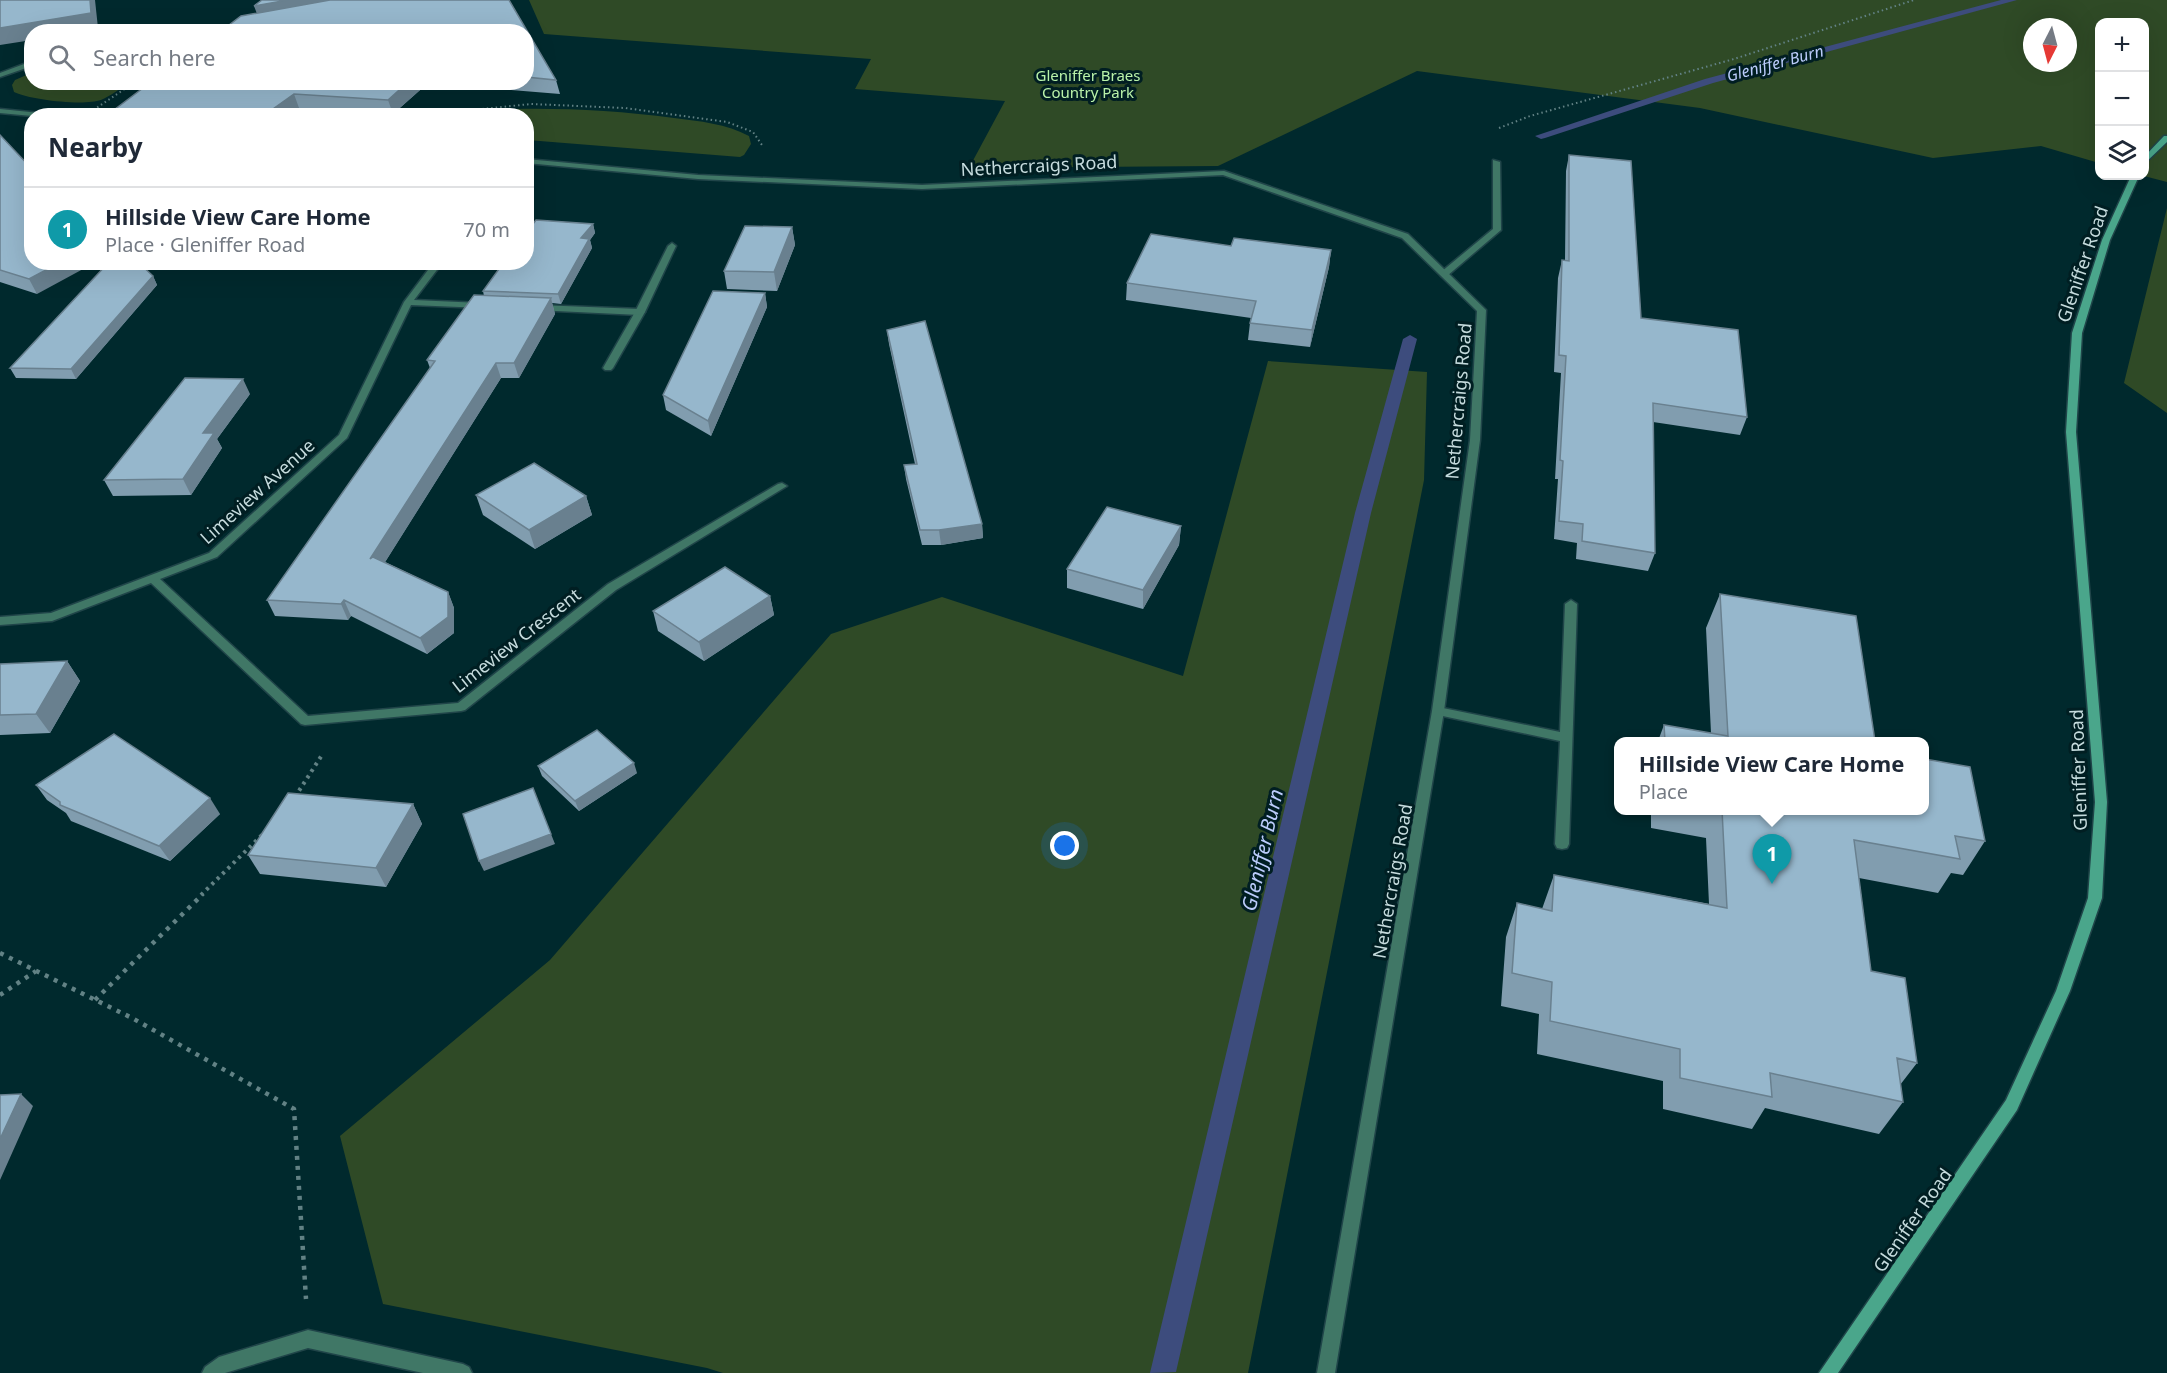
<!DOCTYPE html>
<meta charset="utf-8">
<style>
body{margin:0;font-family:"Noto Sans",sans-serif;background:#f6f6f7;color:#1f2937}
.controls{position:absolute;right:18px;top:18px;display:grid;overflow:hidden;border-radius:12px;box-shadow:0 6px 24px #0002}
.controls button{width:54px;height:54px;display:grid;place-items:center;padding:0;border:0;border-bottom:2px solid #e0e1e3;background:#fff;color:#1f2937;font:30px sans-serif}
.compass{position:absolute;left:2023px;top:18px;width:54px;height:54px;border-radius:50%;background:#fff;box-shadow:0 6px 24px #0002;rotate:186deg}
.you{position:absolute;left:1065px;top:846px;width:21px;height:21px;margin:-15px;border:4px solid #fff;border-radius:50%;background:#1a73e8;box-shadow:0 0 0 9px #1a73e833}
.badge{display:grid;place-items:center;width:39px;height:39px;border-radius:50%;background:#db2777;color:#fff;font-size:20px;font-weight:700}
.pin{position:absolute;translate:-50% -50px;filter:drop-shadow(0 2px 3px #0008)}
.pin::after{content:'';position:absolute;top:32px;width:21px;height:18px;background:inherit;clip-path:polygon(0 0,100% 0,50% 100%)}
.popup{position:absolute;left:1614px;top:737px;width:315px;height:78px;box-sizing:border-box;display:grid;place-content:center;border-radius:12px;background:#fff;filter:drop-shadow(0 2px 4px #0005);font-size:20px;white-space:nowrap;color:#747a83}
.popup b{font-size:22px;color:#1f2937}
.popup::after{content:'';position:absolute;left:50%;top:100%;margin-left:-12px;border:12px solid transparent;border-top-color:#fff}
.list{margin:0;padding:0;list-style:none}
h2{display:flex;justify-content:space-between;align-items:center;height:78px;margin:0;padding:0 24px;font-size:26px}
h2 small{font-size:20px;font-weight:400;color:#747a83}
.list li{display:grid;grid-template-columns:39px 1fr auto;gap:18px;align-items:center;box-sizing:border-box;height:84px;padding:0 24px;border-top:2px solid #e0e1e3}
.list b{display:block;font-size:22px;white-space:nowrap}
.list p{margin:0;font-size:20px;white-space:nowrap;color:#747a83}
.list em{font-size:20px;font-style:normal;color:#747a83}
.icon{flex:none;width:33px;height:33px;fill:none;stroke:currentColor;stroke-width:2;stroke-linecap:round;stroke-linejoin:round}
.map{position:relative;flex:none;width:2167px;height:1373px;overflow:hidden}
.search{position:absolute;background:#fff;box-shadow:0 6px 24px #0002;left:24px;top:24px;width:510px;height:66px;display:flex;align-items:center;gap:15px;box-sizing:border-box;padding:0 21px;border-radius:24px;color:#747a83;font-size:22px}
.panel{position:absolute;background:#fff;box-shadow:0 6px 24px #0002;left:24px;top:108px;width:510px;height:162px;border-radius:24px}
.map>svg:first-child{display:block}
.green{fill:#2f4a26;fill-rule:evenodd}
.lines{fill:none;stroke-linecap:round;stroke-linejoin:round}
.stream{fill:#3d4c7d;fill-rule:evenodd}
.service-casing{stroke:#204549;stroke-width:3}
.minor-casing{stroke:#204549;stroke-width:3}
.secondary-casing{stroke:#204549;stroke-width:3}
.path-far2{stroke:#628285;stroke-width:2;stroke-dasharray:1.5 3;stroke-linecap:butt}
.path-far1{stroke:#628285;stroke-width:4;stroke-dasharray:3 4.5;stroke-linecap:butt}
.path{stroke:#628285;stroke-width:4.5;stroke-dasharray:4 6;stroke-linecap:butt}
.service{fill:#407766;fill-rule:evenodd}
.minor{fill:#407766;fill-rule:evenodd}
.secondary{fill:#4aa68b;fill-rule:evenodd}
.wall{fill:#819daf}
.shaded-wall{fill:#69808f}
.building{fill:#96b7cc;stroke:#69808f;stroke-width:1.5}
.labels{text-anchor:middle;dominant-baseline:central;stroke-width:6;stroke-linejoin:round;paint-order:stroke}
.far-park-label{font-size:15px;fill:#b9f2a9;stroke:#001e22}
.far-water-label{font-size:16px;font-style:italic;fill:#bbccfb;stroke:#001e22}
.street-label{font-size:18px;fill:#c5dbdd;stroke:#001e22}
.water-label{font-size:20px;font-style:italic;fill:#bbccfb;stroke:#001e22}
</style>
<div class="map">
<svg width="2167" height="1373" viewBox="0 0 2167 1373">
<rect width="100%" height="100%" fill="#00292d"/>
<!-- green -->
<path class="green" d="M529,0H2167V182L2144,176V22H2100L2099,163L2041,146L1933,158L1700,108L1417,71L1218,166L969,168L1005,101L855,89L871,59L544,34ZM2032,27H2068V63H2032Z
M31,73L32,82L129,83C120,88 111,96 101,100C84,106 30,100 14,92L12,85L15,80Z
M514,109C568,108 620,111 674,118C699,121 727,124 749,136L751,144L744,155L740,157L527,140L526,116L459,115Z
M2167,208V413L2124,383Z
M1268,361L1427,372L1424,480L1248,1373H723L707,1368L383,1304L340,1136L550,960L831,634L942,597L1183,676Z"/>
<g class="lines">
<!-- stream -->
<path class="stream" d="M2001,0H2017L1713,83L1545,138L1541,139L1535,136L1705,79Z
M1410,335L1417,339L1371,513L1176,1372L1150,1373L1355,513L1403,339Z"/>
<defs>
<path id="service" d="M1493,160L1500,162L1501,230L1447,276H1441V272L1493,229Z
M672,243L676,246L645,312L613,368L611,370H605L603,368L635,312L668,246Z
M1571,600L1577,604L1569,844L1567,848L1562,849L1557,848L1555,844L1560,741L1438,715L1432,711L1438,707L1560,732L1565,604Z"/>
<path id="minor" d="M238,24L241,26L240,27L218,32H201Z
M32,61V66L0,77V73Z
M0,109L50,114L53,116H32L0,113Z
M526,159L698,175L922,185L1224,171L1408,234L1486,310L1480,440L1444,711L1335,1373H1317L1432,711L1470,440L1477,311L1402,238L1223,175L922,189L698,179L526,163Z
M434,262H443L414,300L481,303L485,306L484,308L411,305L347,438L217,557L160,579L308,716L458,703L608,584L778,484L782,483L787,486L616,590L465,710L461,711L305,725L301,724L151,583L52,621L0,625V617L51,613L209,553L339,435L404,302Z
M538,305L640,309L645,312L640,315L535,310L534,308Z
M308,1330L463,1364L469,1367L472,1373H423L308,1348L225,1373H202L205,1367L219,1357Z"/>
<path id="secondary" d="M2164,136H2167V142L2144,164V157Z
M2131,176H2139L2110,240L2082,333L2076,432L2107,802L2102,898L2070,991L2017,1110L1838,1373H1819L2006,1100L2056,991L2088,898L2095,802L2066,432L2072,333L2102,240Z"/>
</defs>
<!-- service casing -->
<use href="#service" class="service-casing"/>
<!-- minor casing -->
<use href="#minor" class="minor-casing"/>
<!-- secondary casing -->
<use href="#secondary" class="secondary-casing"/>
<!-- path-far2 -->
<path class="path-far2" d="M86,115L135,82
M447,116L472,110L531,104L625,108L727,122L753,132L762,145
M1499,128L1530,116L1734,59L1914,0"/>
<!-- path-far1 -->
<path class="path-far1" d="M295,797L322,755
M201,895L263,834"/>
<!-- path -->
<path class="path" d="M0,953L132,1018L294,1109L306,1299
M0,995L36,971
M95,1000L203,894"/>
<!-- service -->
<use href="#service" class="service"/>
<!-- minor -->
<use href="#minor" class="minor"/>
<!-- secondary -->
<use href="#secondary" class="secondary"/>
</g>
<!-- wall -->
<path class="wall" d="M526,32L556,80L560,94L428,83L393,114L299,108L151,82H526Z
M0,135L37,294L0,282Z
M1569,155L1641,318L1747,417L1740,435L1653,422L1655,553L1648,571L1576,559L1577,543L1554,539L1558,479H1555L1561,373L1554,372L1558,278L1562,260L1565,261L1566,171Z
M593,224L595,233L590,240L592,248L561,304L552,303L555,314L519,378H501L385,562L448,592L454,608V633L427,654L351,616L348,620L275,616L267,600L430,368L427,360L484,296L483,291Z
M792,227L795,245L777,291L727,289L724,271Z
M1231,246L1331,250L1329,267L1310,347L1248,340L1250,323L1251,318L1126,300L1127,283Z
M153,276L157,285L76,379L16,378L10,368Z
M765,293L767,307L711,436L666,410L663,395Z
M887,330L982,524L983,538L941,545H922L906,479L904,465L915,464L889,344Z
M250,394L217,439L222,448L191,495L113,496L104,480Z
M476,495L586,496L592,515L535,549L483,515Z
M1181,526L1179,545L1143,609L1067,588V569Z
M1720,594L1875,741H1658L1664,725L1711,733L1706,628Z
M770,596L774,615L704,661L658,631L653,611Z
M67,661L80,681L50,733L0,735V664Z
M538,766L637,773L579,811L542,776Z
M36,785L220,814L170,861L71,821L66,813L47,800Z
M413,804L422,824L386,887L260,874L248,855Z
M1651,810H1925L1985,841L1963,875L1951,873L1938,893L1859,878L1871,971L1917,1063L1900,1085L1903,1102L1879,1134L1765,1108L1752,1129L1663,1109V1081L1537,1054L1539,1014L1501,1006L1506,937L1517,903L1542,909L1554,875L1709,904L1706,838L1651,828Z"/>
<!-- shaded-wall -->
<path class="shaded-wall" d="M90,0H95L98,28L79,32H32V40L0,45V28Z
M288,0H368L259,19L254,6Z
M408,82L428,83L393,114L388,100Z
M294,94L299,108L288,116H263Z
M593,224L595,233L590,240L592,248L561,304L558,294L581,238Z
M792,227L795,245L777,291L774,272Z
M1331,250L1329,267L1310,347L1312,330Z
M61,262H96L37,294L29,279Z
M153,276L157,285L76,379L71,369Z
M765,293L767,307L711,436L708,421Z
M551,298L555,314L519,378L514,363Z
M496,363L501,378L377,575L370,559Z
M243,379L250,394L217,439L222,448L191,495L183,479L203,433Z
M586,496L592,515L535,549L529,530Z
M982,524L983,538L941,545L939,530Z
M1181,526L1179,545L1143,609V590Z
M448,592L454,608V633L427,654L420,638Z
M770,596L774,615L704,661L699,642Z
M344,600L351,616L348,620L341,604Z
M67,661L80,681L50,733L36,714Z
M634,763L637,773L579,811L575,801Z
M210,798L220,814L170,861L159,846Z
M413,804L422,824L386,887L376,868Z
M551,834L555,844L484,871L479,861Z
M21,1094L33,1106L0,1180V1139Z"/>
<!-- building -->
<path class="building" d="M0,0H90L91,13L0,28Z
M262,0H288L254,6Z
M330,0H509L556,80L526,77V32H220L241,16Z
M151,82H408L388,100L294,94L263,116H106Z
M0,135L32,169V262H61L29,279L0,270Z
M1569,155L1631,161L1641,318L1738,330L1747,417L1653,403L1655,553L1582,541L1583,524L1559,521L1563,461L1560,460L1566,356L1559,355L1562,260L1569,261Z
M536,220L593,224L581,238L589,239L558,294L483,291L504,262H526V233Z
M745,226L792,227L774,272L724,271Z
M1151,234L1231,246L1234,238L1331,250L1312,330L1250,323L1256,301L1127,283Z
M109,262H138L153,276L71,369L10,368Z
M713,291L765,293L708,421L663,395Z
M474,295L551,298L514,363H496L370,559L373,557L448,592V617L420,638L344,600L341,604L267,600L435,361L427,360Z
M925,321L982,524L939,530H920L904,465L917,464L887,330Z
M185,378L243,379L203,433H214L183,479L104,480Z
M534,463L586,496L529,530L476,495Z
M1107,507L1181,526L1143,590L1067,569Z
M725,567L770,596L699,642L653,611Z
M1720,594L1856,616L1875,741H1665L1664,725L1728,736Z
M67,661L36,714L0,715V664Z
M597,730L634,763L575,801L538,766Z
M114,734L210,798L159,846L60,805V802L36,785Z
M1925,759L1970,767L1985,841L1955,836L1960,859L1854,840L1871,971L1905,978L1917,1063L1897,1058L1903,1102L1770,1073L1772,1097L1680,1078V1049L1550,1021L1552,982L1512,973L1517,903L1552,911L1554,875L1727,908L1722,810H1925Z
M533,788L551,834L479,861L463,814Z
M288,793L413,804L376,868L248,855Z
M21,1094L0,1139V1095Z"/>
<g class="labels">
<!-- far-park labels -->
<g class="far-park-label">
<text x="1088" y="75">Gleniffer Braes<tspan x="1088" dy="17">Country Park</tspan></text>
</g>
<!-- far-water labels -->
<g class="far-water-label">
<text transform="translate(1775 63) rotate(-15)">Gleniffer Burn</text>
</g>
<!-- street labels -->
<g class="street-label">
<text transform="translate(1039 165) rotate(-3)">Nethercraigs Road</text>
<text transform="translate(2082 264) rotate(-71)">Gleniffer Road</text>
<text transform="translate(1458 401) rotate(-85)">Nethercraigs Road</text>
<text transform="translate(257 491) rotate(-42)">Limeview Avenue</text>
<text transform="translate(516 640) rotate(-38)">Limeview Crescent</text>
<text transform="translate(2078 770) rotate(-92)">Gleniffer Road</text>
<text transform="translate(1392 881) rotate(-80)">Nethercraigs Road</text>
<text transform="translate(1912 1220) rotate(-55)">Gleniffer Road</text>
</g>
<!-- water labels -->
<g class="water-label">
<text transform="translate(1262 850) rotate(-77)">Gleniffer Burn</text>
</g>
</g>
</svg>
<div class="controls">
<button>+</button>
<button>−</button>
<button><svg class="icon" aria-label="layers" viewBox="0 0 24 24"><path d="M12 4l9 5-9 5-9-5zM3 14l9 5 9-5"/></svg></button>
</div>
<svg class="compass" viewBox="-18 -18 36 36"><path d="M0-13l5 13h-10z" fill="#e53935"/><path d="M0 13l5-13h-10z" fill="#747a83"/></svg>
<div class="you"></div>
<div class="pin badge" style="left:1772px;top:884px;background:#0f9aa8">1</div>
<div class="popup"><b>Hillside View Care Home</b>Place</div>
<div class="search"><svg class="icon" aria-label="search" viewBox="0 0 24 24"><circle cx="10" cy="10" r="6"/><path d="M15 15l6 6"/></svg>Search here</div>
<section class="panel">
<h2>Nearby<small></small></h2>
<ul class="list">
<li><span class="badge" style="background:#0f9aa8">1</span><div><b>Hillside View Care Home</b><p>Place · Gleniffer Road</p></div><em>70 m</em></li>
</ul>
</section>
</div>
